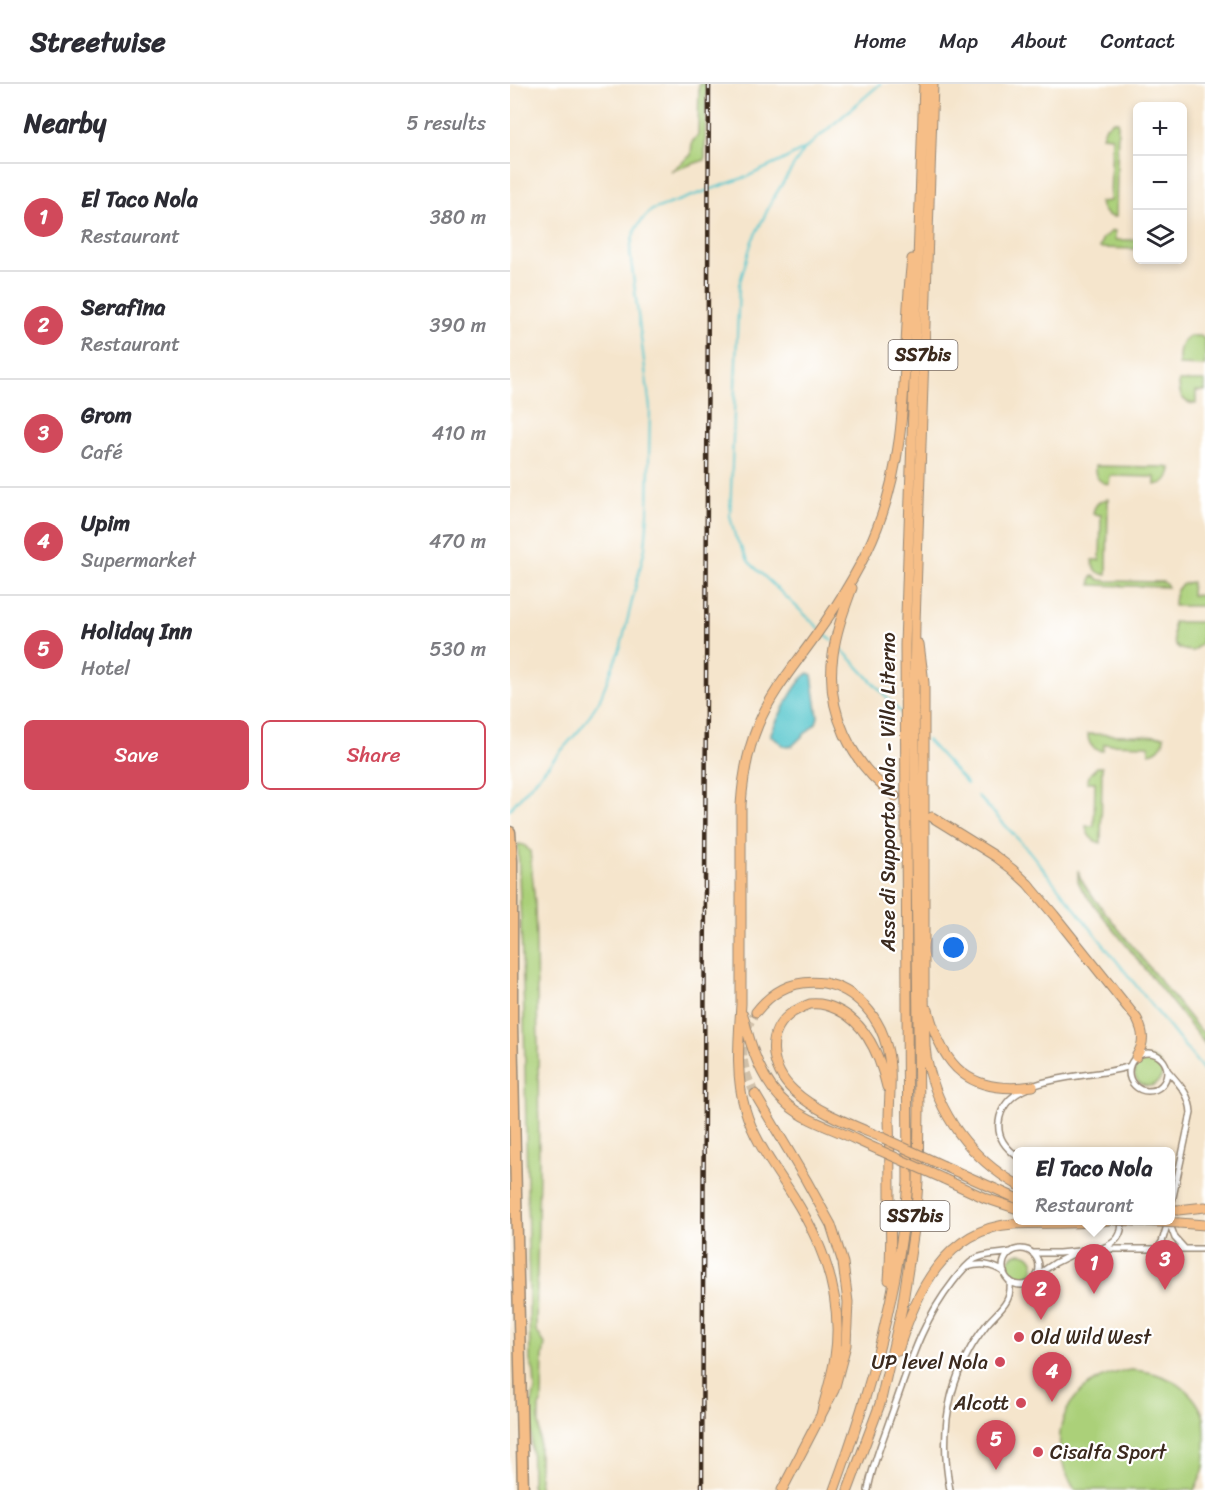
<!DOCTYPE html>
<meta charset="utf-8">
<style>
body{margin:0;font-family:Sriracha,sans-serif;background:#f7f7f7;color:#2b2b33}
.controls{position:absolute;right:18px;top:18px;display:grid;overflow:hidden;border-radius:9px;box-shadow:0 3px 9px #0003}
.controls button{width:54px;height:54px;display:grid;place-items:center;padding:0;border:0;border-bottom:2px solid #e1e1e2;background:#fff;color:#2b2b33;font:30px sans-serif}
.you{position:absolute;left:444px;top:864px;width:21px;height:21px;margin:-15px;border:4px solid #fff;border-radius:50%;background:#1a73e8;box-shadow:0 0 0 9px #1a73e833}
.badge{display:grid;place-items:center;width:39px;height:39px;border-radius:50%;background:#d1495b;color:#fff;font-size:20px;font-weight:700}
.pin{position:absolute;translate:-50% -50px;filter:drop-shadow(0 2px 3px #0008)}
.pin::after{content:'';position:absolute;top:32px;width:21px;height:18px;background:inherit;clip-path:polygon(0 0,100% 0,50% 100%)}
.popup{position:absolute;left:503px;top:1063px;width:162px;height:78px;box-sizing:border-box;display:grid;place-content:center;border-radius:9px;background:#fff;filter:drop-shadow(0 2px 4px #0005);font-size:20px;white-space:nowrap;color:#7c7c81}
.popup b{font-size:22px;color:#2b2b33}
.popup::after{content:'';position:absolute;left:50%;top:100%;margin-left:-12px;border:12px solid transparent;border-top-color:#fff}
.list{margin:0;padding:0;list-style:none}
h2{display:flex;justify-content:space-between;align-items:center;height:78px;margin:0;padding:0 24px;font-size:26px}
h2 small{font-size:20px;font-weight:400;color:#7c7c81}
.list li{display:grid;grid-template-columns:39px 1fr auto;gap:18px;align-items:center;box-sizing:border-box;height:108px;padding:0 24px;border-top:2px solid #e1e1e2}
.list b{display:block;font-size:22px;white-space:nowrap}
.list p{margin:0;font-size:20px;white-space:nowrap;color:#7c7c81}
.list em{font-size:20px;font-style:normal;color:#7c7c81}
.actions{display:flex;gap:12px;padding:18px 24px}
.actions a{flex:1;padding:14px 0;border:2px solid #d1495b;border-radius:9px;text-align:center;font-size:21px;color:#d1495b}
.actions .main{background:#d1495b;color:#fff}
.icon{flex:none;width:33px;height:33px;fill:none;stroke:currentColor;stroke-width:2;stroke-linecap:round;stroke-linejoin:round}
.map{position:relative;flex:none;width:695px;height:1406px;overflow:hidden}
header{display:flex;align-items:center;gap:36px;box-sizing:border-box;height:84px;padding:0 30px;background:#fff;border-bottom:2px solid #e1e1e2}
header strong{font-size:28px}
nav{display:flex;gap:33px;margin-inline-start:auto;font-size:21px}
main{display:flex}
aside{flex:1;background:#fff}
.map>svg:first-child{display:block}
.green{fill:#abd079;stroke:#737d4c;stroke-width:1.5}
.water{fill:#5ac7ce;stroke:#4a7876;stroke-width:1.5}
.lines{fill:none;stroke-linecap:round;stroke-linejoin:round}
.stream{stroke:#5ac7ce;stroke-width:2}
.trunk-tunnel{stroke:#d0c0a9;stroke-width:9;stroke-dasharray:9 4.5;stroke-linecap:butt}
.minor-casing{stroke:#988875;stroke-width:8}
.trunk-casing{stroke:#988875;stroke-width:11}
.motorway-casing{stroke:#988875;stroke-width:13}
.minor{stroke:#fff;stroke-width:5}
.trunk{stroke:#f6be87;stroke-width:9}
.motorway{stroke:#f6be87;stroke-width:10}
.rail-casing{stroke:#3b2a1e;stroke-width:4.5}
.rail{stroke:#fff;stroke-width:2;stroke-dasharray:7;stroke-linecap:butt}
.trunk-bridge-casing{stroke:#988875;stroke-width:11;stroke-linecap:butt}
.trunk-bridge{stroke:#f6be87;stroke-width:9}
.poi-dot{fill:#d1495b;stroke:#fff;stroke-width:2}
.labels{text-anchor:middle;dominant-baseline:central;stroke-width:4.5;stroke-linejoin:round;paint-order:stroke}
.shield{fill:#fff;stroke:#766a62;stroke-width:1.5}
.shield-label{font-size:18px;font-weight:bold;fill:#3b2a1e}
.street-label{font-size:20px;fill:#3b2a1e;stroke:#fff}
.poi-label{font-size:20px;fill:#3b2a1e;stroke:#fff;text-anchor:start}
</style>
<header>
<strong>Streetwise</strong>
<nav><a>Home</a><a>Map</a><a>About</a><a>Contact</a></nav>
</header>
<main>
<aside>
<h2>Nearby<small>5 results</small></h2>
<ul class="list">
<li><span class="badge">1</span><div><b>El Taco Nola</b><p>Restaurant</p></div><em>380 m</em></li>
<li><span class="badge">2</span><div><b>Serafina</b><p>Restaurant</p></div><em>390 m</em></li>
<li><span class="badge">3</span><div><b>Grom</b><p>Café</p></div><em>410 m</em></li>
<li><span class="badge">4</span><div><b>Upim</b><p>Supermarket</p></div><em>470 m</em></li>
<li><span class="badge">5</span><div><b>Holiday Inn</b><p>Hotel</p></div><em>530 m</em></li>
</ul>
<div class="actions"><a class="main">Save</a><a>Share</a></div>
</aside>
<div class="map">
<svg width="695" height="1406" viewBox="0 0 695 1406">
<rect width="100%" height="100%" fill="#fff"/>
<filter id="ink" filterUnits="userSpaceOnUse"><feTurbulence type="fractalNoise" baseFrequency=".0167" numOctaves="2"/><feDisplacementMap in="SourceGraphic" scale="12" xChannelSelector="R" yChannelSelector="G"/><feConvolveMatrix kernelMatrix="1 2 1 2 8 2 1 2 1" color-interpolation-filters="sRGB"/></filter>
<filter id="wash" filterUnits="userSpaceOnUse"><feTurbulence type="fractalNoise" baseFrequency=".008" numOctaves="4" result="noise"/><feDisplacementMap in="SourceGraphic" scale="24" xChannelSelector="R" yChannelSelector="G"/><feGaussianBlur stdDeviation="1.35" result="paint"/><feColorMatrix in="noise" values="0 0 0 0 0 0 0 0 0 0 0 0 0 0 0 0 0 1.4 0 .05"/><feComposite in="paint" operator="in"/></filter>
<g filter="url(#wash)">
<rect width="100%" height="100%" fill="#f5e5cc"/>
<!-- green -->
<path class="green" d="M189,0H196L195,76L161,87L181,71L182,58L188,51Z
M604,37H608L606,133C597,133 591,127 590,118L600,117L602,53L592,52L596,42Z
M602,147H605V156H627V165L590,164L592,155Z
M680,252H691L695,256V282L669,281C669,268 668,259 680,252Z
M669,297H695V307H686V320C671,319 669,310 669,297Z
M585,382L652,383L661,384C660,394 656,400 645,401V393L600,392L599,400C589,399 584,392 585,382Z
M598,415L597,491C588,490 583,485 582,476H590L591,431L583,430C584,421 590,416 598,415Z
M583,492L590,496L598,497L653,498L656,500L658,503L581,501V495Z
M682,498L681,511L695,512V522H664C664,509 667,499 682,498Z
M663,538H692V559L683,567C661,567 663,556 663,538Z
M578,650L654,652C654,661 648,668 639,669V661L594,660L593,667C583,666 578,660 578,650Z
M587,683H592L591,759C582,757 577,751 576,742H584L585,698H577L580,690Z
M8,760L14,761L20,767L25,819L28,960L29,1083L26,1246L35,1260L33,1272L32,1318L29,1323V1406H22L21,1322L25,1306L24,1288L20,1277L14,929Z
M568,786L570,794L579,808L687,943L695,950V960L573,807L568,797Z
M624 988a14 14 0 1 1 28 0a14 14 0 1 1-28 0Z
M498 1182a13 13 0 1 1 26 0a13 13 0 1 1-26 0Z
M621,1286C651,1287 684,1302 694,1334C695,1342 695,1353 695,1362C695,1383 695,1387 684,1406H565C530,1352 557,1293 621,1286Z"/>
<!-- water -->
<path class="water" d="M299,589L302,591L308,633L306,639L282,662L276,663L261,652V649C268,634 286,595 299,589Z"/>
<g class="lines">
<!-- stream -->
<path class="stream" d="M294,66L284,81L264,113L242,157L229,201L220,432L225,452L239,478L309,544
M313,548L322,556
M328,562L343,577L392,630
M417,656L457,700
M468,712L519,767L695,988
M0,725L72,643L89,617L111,562L135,464L138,428L140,324L120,168C123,146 126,141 142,126L236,93L269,78L296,64L370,0"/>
</g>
</g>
<g filter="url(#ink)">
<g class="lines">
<!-- trunk-tunnel -->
<path class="trunk-tunnel" d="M245,1010C230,980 227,956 246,928"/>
<defs>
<path id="minor" d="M619 988a19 19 0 1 1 38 0a19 19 0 1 1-38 0Z
M657,986C669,1000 680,1010 681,1029L660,1127
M508,1073C496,1064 487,1054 489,1038C495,987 584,996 620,982
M659,1138L665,1154L674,1164
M593,1164C607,1158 612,1152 612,1136
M648,1164L652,1158L658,1138
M493 1183a18 18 0 1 1 36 0a18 18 0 1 1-36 0Z
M522,1169H549L589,1165H695
M457,1183C471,1179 481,1180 494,1188
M527,1191L545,1179L563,1170
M358,1406C362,1381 373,1356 381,1332C399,1283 410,1240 443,1198C449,1190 456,1181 465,1175C476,1169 489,1171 501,1168
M440,1406C431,1358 435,1310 459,1267C464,1257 471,1248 477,1240C490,1225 502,1219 500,1197"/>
<path id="trunk" d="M342,504C334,526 326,547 323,571C315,626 341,680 385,712
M409,560L414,599V908L415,962L417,980
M422,733L485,772L502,785L518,800L544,831L627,935C634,949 635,959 626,973
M418,926C433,984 460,1011 523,1002
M246,928C263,906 286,895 314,899C346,905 370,933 377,964C383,987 379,1012 379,1036C380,1067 380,1097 380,1128C381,1150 381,1173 379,1196
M233,931C241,964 251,998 278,1021C292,1033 310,1040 327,1047C341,1053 355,1060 369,1066
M417,976C428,1030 460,1074 508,1101
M245,1010L296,1096L321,1141L333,1179L338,1218L336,1261L324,1306L272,1406
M373,1054C345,1042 306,1028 284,1007C261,986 253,948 283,928C288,925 294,922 300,920C309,919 318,921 326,925C357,939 370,972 377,1003
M434,1082L508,1115
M434,1095L475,1114L508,1125
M668,1126L695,1123
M669,1139L695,1141
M388,1267C405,1210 435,1145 503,1140C535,1138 567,1141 599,1136
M310,1335C315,1314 322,1293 325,1273C334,1215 314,1161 283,1112C266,1085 244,1057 235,1025C225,991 229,954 231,920V721C233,693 237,667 248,641C261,609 284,582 304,554C329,519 352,483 367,444C402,357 391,265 402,175
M324,1406C361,1305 389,1206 398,1099L395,561L414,0
M338,1406L370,1320L392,1224L405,1139L408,1098L409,1026L404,610L405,540L423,0"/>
<path id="motorway" d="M0,748L2,777V941L13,1406"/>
</defs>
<!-- minor casing -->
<use href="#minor" class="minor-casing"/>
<!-- trunk casing -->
<use href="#trunk" class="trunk-casing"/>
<!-- motorway casing -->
<use href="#motorway" class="motorway-casing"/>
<!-- minor -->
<use href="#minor" class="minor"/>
<!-- trunk -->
<use href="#trunk" class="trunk"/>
<!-- motorway -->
<use href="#motorway" class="motorway"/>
<defs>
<path id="rail" d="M192,1406L199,0"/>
</defs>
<!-- rail casing -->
<use href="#rail" class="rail-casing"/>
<!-- rail -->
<use href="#rail" class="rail"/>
<defs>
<path id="trunk-bridge" d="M373,1054L434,1082
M369,1066L434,1095
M660,1126H668
M603,1136L669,1139"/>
</defs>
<!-- trunk-bridge casing -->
<use href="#trunk-bridge" class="trunk-bridge-casing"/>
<!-- trunk-bridge -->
<use href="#trunk-bridge" class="trunk-bridge"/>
</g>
</g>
<!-- markers -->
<g class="poi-dot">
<circle cx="509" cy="1253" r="6"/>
<circle cx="490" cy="1278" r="6"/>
<circle cx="511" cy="1319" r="6"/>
<circle cx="528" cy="1368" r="6"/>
</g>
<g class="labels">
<!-- shield labels -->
<g class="shield">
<rect x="378.5" y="256" width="69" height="30" rx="4.5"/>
<rect x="370.5" y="1117" width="69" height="30" rx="4.5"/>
</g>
<g class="shield-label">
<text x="413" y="271">SS7bis</text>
<text x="405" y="1132">SS7bis</text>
</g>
<!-- street labels -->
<g class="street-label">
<text transform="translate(378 708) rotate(-90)">Asse di Supporto Nola - Villa Literno</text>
</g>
<!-- poi labels -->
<g class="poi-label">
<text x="521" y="1253">Old Wild West</text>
<text x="478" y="1278" text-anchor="end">UP level Nola</text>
<text x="499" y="1319" text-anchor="end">Alcott</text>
<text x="540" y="1368">Cisalfa Sport</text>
</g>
</g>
</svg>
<div class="controls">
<button>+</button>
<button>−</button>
<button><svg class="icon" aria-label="layers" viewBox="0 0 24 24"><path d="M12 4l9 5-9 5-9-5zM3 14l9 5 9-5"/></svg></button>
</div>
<div class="you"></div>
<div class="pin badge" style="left:584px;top:1210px">1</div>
<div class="popup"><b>El Taco Nola</b>Restaurant</div>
<div class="pin badge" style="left:531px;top:1236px">2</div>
<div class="pin badge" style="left:655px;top:1206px">3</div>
<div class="pin badge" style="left:542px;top:1318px">4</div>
<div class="pin badge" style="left:486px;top:1386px">5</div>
</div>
</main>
